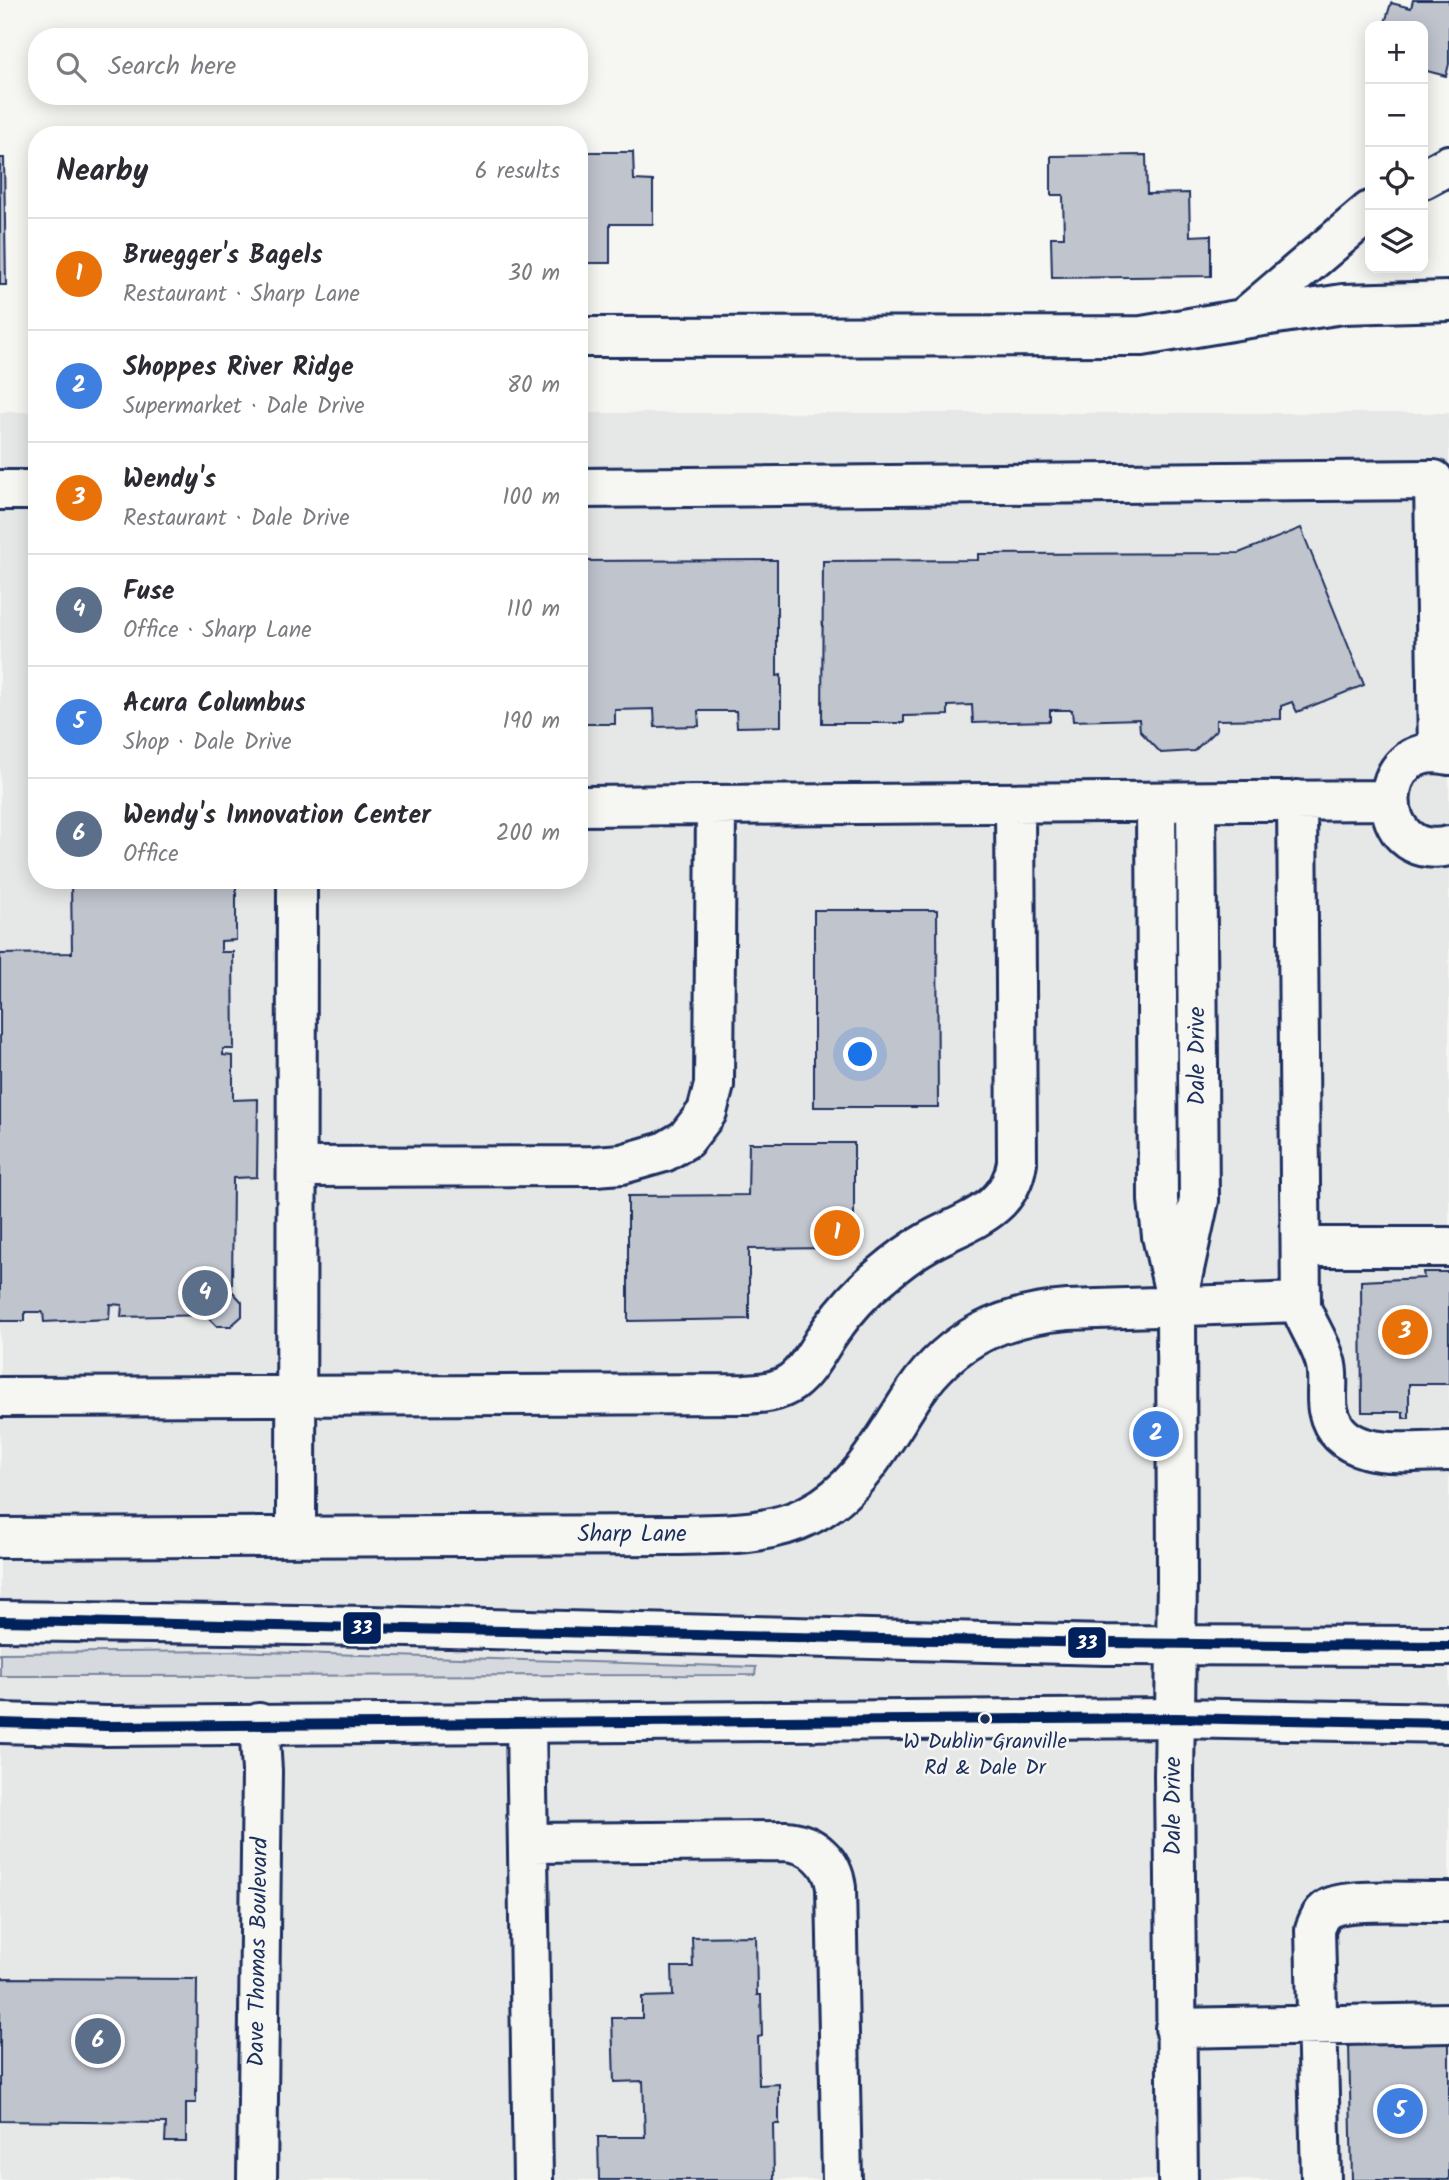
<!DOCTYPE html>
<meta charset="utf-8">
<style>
body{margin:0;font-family:Kalam,sans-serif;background:#f2f2f3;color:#2b2b33}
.controls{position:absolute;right:21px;top:21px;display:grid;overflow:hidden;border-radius:14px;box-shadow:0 4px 18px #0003}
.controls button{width:63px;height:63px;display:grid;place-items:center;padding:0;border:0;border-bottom:2px solid #e1e1e2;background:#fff;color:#2b2b33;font:35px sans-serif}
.you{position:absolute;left:861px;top:1055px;width:24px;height:24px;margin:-18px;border:5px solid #fff;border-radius:50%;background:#1a73e8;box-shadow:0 0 0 10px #1a73e833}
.badge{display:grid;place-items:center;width:46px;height:46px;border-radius:50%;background:#d1495b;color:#fff;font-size:23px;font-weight:700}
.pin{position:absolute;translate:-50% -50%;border:4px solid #fff;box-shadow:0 2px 7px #0006}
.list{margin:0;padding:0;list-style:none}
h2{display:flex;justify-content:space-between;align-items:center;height:91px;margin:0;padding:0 28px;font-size:30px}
h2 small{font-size:23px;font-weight:400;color:#7c7c81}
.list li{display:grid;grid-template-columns:46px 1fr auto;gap:21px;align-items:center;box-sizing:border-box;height:112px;padding:0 28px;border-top:2px solid #e1e1e2}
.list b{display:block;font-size:26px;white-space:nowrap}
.list p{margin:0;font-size:23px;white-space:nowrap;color:#7c7c81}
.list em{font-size:23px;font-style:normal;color:#7c7c81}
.icon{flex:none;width:38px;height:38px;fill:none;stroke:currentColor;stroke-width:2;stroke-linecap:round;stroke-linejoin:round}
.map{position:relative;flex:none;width:1449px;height:2180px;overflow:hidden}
.search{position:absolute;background:#fff;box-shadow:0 4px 18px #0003;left:28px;top:28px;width:560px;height:77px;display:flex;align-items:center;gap:18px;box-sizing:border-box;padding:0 24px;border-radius:28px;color:#7c7c81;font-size:26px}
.panel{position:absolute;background:#fff;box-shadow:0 4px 18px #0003;left:28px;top:126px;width:560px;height:763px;border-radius:28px}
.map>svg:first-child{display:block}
.built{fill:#e6e7e7}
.grass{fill:#d6d9dd;stroke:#78849e;stroke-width:2}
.building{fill:#c0c4cd;stroke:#1b2f5e;stroke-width:2}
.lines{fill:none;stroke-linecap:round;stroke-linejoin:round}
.minor-casing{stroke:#1b2f5e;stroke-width:44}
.major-casing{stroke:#1b2f5e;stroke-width:44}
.minor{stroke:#f6f6f2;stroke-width:38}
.major{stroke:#f6f6f2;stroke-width:38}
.bus-1-casing{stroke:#f6f6f2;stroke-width:16}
.bus-1{stroke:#00205b;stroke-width:10}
.bus-dot{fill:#1b2f5e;stroke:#f6f6f2;stroke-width:2.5}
.labels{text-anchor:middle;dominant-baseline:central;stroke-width:5;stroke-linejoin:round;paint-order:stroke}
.bus-label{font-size:21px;fill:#1b2f5e;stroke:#f6f6f2}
.street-label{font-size:23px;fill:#1b2f5e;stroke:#f6f6f2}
.line-badge{stroke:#f6f6f2;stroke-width:2.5}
.badge-label{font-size:19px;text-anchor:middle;font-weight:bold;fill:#fff}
</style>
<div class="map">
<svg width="1449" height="2180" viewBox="0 0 1449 2180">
<rect width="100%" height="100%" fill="#f6f6f2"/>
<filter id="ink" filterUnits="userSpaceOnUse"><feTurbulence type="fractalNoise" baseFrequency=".0143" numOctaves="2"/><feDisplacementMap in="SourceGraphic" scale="14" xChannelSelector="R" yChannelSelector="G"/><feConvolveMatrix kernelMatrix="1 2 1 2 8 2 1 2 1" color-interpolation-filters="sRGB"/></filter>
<g filter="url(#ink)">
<!-- built -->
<path class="built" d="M0,412H37V880H579V413H1449V2180H0Z"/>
<!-- grass -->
<path class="grass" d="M232,1651L756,1667L755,1675L0,1676V1653Z"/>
<!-- building -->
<path class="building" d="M1413,0H1449V64L1446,76L1423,70V26H1384L1391,3L1411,8Z
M579,152H633L634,180L653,181V224H610V263H579Z
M1146,155L1147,194L1189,193L1190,236L1211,235V276L1052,278L1051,237H1064L1063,195H1051V156Z
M0,158H4L6,285H0Z
M1301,528L1364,685L1297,712L1292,702L1281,706V719L1216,720V730L1194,751L1161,753L1140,731L1139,719L1073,721L1072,710H1050V721L973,723L972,705L948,706V715L904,716V723H822L823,561L978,560V554L1239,553Z
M777,560V676L781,675V726L737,727L736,711H698L699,726L655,727L654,709L615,710V724H579V561Z
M71,880H236V940L221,941V952H233L234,1049H223V1055L233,1056V1100L258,1099L257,1177L233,1178L232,1291L242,1302V1316L231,1326H217L206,1315L121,1317L122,1305L110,1304L109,1319L44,1322L43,1312H25V1321H0V954L72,953Z
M814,910H937L938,1107H814Z
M749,1143H854V1224L829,1248L749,1249V1319L628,1321V1196L748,1195Z
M1423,1272H1449V1384H1409V1418H1403V1412H1362L1361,1281L1424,1278Z
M756,1936L757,1995H761L762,2036L758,2037L759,2085L779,2084V2124H773L774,2180H599L598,2137H645L643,2081L614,2082L612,2018H642V1997L673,1996L672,1967H693L692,1937Z
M0,1978L197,1979L196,2103H186V2142H165L166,2123L0,2121Z
M1449,2042V2180H1352L1349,2043Z"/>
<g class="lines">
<defs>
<path id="minor" d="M1423,179L1449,165
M1243,319L1343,304L1449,301
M579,337L1142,336L1243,319L1370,211
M579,488L1434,480L1438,753
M0,490H37
M1449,755C1370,737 1372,864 1449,846
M1297,800L1301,1307C1307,1325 1320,1342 1325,1361C1330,1376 1325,1394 1328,1410C1340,1464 1408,1451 1449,1451
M1156,802L1158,1200L1162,1236L1174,1290
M579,806L1389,800
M297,1167L595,1166L622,1164L664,1152L686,1139L707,1112L714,1085L716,805
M1301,1247H1449
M0,1397L746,1394C763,1393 778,1392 792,1382C809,1369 819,1347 831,1330C846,1309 862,1291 882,1275C896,1263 910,1252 926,1243C964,1221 1010,1213 1017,1162L1015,803
M296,1537L297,880
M0,1538L673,1535C718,1534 768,1536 809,1515C861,1489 884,1438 915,1392C953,1337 1004,1315 1068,1310L1301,1302
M526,1722L533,2180
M530,1843L786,1841C812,1843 833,1861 836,1888L842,2180
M1175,2028L1449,2023
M257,2180L262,1771L259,1723
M1178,2180L1174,1776L1177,1581L1176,1306L1199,1200L1196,802
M1321,2180L1315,1929C1319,1919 1322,1911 1332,1907C1354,1898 1422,1903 1449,1902"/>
<path id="major" d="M0,1621L369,1626L1106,1645L1449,1646
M0,1723L106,1726L1175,1718L1449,1723"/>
</defs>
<!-- minor casing -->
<use href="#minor" class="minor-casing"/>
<!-- major casing -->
<use href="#major" class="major-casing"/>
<!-- minor -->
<use href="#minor" class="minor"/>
<!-- major -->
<use href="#major" class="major"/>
<defs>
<path id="bus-1" d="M0,1621C483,1628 966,1645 1449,1646
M0,1723L106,1726L1175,1718L1449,1723"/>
</defs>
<!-- bus-1 casing -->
<use href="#bus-1" class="bus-1-casing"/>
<!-- bus-1 -->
<use href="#bus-1" class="bus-1"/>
</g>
</g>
<!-- markers -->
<circle class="bus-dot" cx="985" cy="1719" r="6"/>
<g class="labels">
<!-- bus labels -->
<g class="bus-label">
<text x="985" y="1742">W Dublin Granville<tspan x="985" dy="26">Rd &amp; Dale Dr</tspan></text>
</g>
<!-- street labels -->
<g class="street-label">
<text transform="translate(1198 1056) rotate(-90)">Dale Drive</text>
<text x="632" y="1535">Sharp Lane</text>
<text transform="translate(1174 1806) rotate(-90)">Dale Drive</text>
<text transform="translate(259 1952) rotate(-89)">Dave Thomas Boulevard</text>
</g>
</g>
<g class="line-badge">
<rect x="342" y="1611" width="40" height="34" rx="7" fill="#00205b"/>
<rect x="1067" y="1626" width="40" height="33" rx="7" fill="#00205b"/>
</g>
<g class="badge-label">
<text x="362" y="1634">33</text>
<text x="1087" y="1649">33</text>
</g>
</svg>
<div class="controls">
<button>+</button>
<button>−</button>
<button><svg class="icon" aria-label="locate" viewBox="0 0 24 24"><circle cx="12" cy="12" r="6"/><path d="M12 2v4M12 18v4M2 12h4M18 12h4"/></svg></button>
<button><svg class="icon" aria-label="layers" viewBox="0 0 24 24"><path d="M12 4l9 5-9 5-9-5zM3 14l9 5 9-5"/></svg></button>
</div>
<div class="you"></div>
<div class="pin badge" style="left:837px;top:1233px;background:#e8710a">1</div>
<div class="pin badge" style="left:1156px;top:1434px;background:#3f7fe0">2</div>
<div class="pin badge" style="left:1405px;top:1332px;background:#e8710a">3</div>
<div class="pin badge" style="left:205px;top:1293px;background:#5c6f8a">4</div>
<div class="pin badge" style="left:1400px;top:2111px;background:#3f7fe0">5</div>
<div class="pin badge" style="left:98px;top:2041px;background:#5c6f8a">6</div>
<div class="search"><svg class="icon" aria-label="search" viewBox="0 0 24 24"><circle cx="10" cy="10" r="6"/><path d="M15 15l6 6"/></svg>Search here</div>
<section class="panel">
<h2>Nearby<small>6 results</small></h2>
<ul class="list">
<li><span class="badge" style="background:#e8710a">1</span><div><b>Bruegger's Bagels</b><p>Restaurant · Sharp Lane</p></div><em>30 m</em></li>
<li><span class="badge" style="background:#3f7fe0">2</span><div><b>Shoppes River Ridge</b><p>Supermarket · Dale Drive</p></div><em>80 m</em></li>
<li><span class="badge" style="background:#e8710a">3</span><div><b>Wendy's</b><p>Restaurant · Dale Drive</p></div><em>100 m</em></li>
<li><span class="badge" style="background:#5c6f8a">4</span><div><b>Fuse</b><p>Office · Sharp Lane</p></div><em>110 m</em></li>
<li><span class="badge" style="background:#3f7fe0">5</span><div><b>Acura Columbus</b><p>Shop · Dale Drive</p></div><em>190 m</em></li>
<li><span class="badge" style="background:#5c6f8a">6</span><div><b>Wendy's Innovation Center</b><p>Office</p></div><em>200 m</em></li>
</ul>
</section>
</div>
